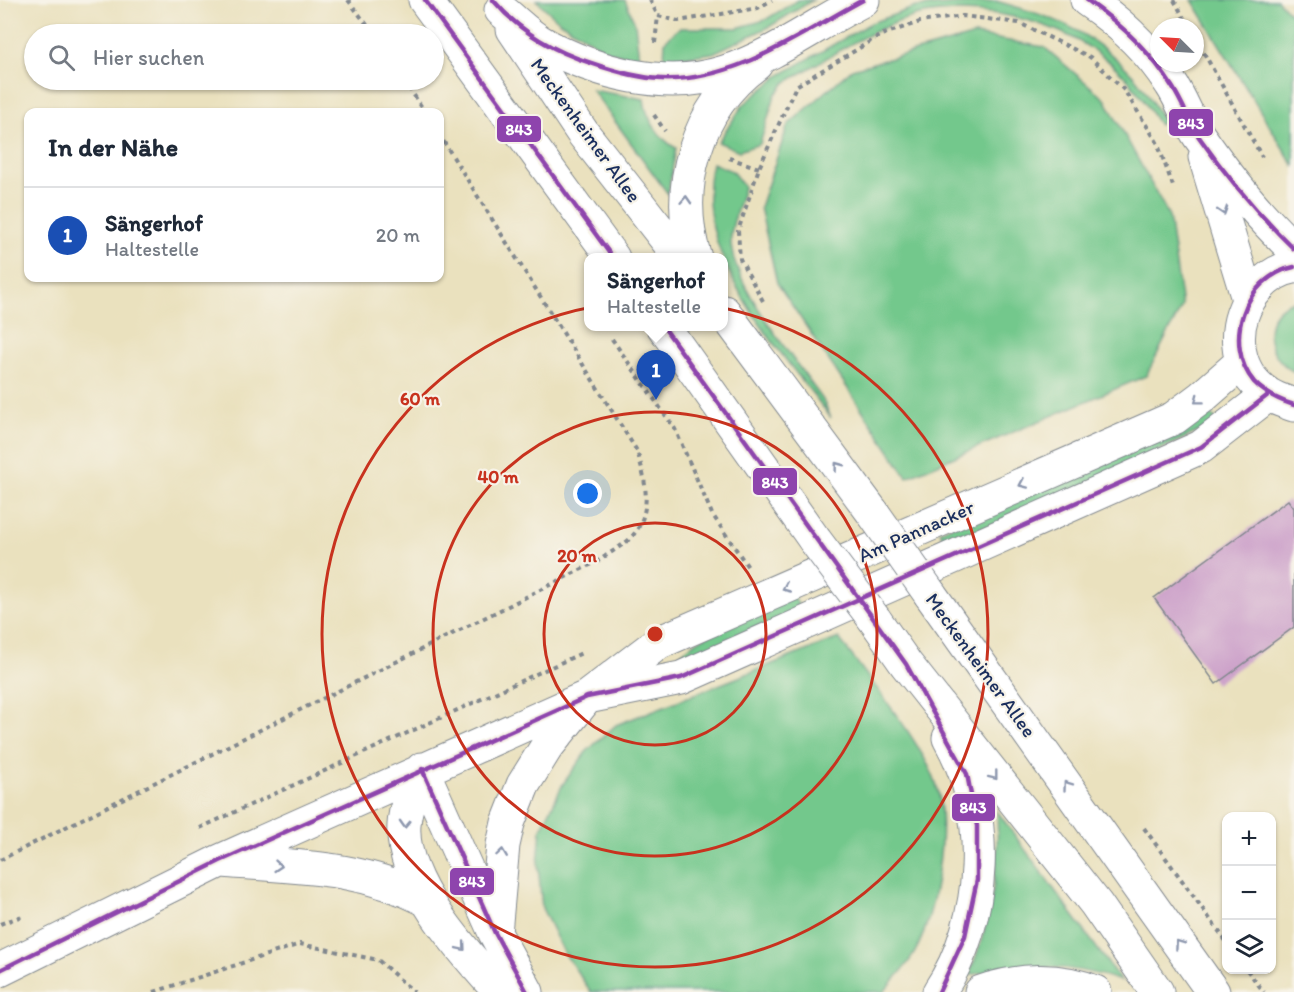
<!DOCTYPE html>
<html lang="de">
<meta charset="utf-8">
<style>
body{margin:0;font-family:Itim,sans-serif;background:#f6f6f7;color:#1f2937}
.controls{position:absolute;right:18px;bottom:18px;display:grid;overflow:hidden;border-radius:12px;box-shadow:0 2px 4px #0004}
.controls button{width:54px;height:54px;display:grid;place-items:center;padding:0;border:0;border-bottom:2px solid #e0e1e3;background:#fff;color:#1f2937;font:30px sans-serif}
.compass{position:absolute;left:1150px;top:18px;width:54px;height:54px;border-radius:50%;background:#fff;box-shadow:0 2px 4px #0004;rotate:294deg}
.you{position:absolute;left:588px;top:494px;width:21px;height:21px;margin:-15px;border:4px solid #fff;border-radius:50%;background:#1a73e8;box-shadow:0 0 0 9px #1a73e833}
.badge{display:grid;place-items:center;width:39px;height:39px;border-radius:50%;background:#2563eb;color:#fff;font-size:20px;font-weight:700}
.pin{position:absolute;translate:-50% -50px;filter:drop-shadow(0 2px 3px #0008)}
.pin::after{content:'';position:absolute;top:32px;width:21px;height:18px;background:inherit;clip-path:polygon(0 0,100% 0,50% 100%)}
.popup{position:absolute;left:584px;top:253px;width:144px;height:78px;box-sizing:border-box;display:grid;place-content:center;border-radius:12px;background:#fff;filter:drop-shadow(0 2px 4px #0005);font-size:20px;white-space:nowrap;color:#747a83}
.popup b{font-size:22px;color:#1f2937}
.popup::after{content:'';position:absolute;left:50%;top:100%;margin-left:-12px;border:12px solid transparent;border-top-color:#fff}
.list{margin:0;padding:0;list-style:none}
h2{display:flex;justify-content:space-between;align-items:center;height:78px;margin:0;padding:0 24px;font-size:26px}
h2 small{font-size:20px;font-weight:400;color:#747a83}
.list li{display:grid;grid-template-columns:39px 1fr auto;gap:18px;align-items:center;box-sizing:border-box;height:96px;padding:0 24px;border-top:2px solid #e0e1e3}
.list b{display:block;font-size:22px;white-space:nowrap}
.list p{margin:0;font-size:20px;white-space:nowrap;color:#747a83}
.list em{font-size:20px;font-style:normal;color:#747a83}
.icon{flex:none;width:33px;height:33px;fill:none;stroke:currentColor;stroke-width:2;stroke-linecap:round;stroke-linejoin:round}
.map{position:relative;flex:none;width:1294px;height:992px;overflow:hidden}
.search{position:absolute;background:#fff;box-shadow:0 2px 4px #0004;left:24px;top:24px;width:420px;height:66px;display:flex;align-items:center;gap:15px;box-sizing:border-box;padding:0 21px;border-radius:33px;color:#747a83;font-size:22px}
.panel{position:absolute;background:#fff;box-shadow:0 2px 4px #0004;left:24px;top:108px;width:420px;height:174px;border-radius:12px}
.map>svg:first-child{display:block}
.green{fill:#73c88c;stroke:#477c75;stroke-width:1.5}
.building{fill:#cda3ca}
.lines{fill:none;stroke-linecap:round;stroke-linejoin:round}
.major-casing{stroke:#82888e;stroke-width:35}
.path{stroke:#82888e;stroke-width:4;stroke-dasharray:4.5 4.5;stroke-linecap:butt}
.major{stroke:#fff;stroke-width:33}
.major-bridge-casing{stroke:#82888e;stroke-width:35;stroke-linecap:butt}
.major-bridge{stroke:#fff;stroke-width:33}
.bus-1-casing{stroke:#f7f3e8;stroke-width:9}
.bus-1{stroke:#8e44ad;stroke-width:4.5}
.oneway{stroke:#8d97ae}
.ring{fill:none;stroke:#c8321e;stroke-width:3}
.labels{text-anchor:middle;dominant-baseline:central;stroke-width:4.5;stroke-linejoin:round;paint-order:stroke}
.street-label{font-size:20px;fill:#1b2f5e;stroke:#f7f3e8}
.centre{fill:#c8321e;stroke:#f7f3e8;stroke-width:3}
.ring-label{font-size:18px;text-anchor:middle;font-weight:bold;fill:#c8321e;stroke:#f7f3e8;stroke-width:4.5;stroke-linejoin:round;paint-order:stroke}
.line-badge{stroke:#f7f3e8;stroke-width:2}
.badge-label{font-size:16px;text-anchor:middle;font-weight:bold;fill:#fff}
</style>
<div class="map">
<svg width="1294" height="992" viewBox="0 0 1294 992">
<rect width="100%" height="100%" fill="#f7f3e8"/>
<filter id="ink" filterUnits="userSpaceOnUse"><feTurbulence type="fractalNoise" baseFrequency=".0167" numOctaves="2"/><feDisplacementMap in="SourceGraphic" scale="12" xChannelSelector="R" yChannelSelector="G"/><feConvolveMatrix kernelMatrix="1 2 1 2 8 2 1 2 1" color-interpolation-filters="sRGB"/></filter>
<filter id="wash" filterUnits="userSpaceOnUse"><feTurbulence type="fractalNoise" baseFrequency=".008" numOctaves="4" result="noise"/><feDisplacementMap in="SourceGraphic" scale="24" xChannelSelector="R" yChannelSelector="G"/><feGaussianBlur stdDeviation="1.35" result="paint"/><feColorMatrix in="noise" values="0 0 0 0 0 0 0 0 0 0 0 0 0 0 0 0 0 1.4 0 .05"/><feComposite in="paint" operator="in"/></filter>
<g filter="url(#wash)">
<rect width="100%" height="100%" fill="#eae1be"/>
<!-- green -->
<path class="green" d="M536,0H625L635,23L639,59L607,51L559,21Z
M798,0H813L769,27L713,53L664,60L665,41L679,28H737L765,20Z
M1192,0H1277L1294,17V166Z
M996,1C1054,17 1090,30 1133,75C1145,88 1154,106 1164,121L1159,125C1149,110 1140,93 1128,80C1078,24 987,0 915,16C868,30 826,59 785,83L775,95L760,144L739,151L718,142L743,105L780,75L871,23L916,7Z
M975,35L1044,47L1105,99L1169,216L1182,306L1146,376L907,477L777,283L760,207L788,125L852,69Z
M592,90L644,99C646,118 659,139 676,148L668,194Z
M712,163L732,171L744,187C740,203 732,221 731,237C727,279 799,365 823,400L831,418C779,348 690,256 712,163Z
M1294,301V372C1264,356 1258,312 1294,301Z
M1205,410L1219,422L948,548L940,531Z
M793,595L802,612L678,663L676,661C680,642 772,605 793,595Z
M839,638C866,677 928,747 938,791C948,832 935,916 915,952C908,966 894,979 884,992H591L563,951L542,908L538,864L541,829L563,784L586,752L616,725Z
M997,811L1121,981C1066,962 1026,965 969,975C991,922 1000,870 997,811Z"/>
<g id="blocks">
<!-- building -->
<path class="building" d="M1288,500L1294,508V627L1216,684L1154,598Z"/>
</g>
</g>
<g filter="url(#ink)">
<use href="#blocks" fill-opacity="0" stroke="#82888e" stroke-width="1.5"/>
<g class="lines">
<defs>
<path id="major" d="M425,0L613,258
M1087,0C1121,23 1149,49 1171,84C1182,100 1188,120 1199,136C1227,176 1258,216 1294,249
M501,10C515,21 529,36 544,44C596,73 667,91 725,72C774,56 818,23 863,0
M513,29L582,132L681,258
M1205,157L1248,299
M695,258C673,187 696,108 756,64
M1294,267C1280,269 1267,278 1258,288C1230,318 1231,370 1268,394C1275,399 1286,402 1294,405
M724,312L873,513
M663,326L814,539
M930,594L1213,992
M875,620L906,664L1096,904L1157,992
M422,769C414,787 405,805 404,825C400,883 464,952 500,992
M422,769L495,933L527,992
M222,861C296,867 359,865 427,900
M495,933L503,845L508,823L523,785L546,748L587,697L658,643L1174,418L1202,397L1242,362
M0,970L220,861L587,697L681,678L1201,447L1268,395
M939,992C987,920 992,813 949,738
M981,992C1018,979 1059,977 1095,992"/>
</defs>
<!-- major casing -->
<use href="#major" class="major-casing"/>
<!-- path -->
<path class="path" d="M348,0L374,34
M650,0L658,16L678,21L758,8L772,0
M1174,0L1189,27
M1195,37L1262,157
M655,43L658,16
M404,80L425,112
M654,115L665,131
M729,158L759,168
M763,301L740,259L738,231L759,168L796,86L881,35L920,22L963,16L1019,23L1090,57L1124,90L1157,142L1174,189
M612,339L675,429L712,514L748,567
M200,828L584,652
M1144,828L1226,941
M0,860L600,560C610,552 627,544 634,534C653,510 645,477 637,451L440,136
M0,924L25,915
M1247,970L1264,992
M154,992L300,944L378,960L414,992"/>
<!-- major -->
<use href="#major" class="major"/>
<defs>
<path id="major-bridge" d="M873,513L930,594
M814,539L875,620"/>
</defs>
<!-- major-bridge casing -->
<use href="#major-bridge" class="major-bridge-casing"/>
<!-- major-bridge -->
<use href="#major-bridge" class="major-bridge"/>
<defs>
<path id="bus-1" d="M425,0L613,258
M493,0C519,31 553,51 591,63C614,71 638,78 662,79C736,82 801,33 863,0
M1087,0C1121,24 1151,52 1173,88C1183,104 1189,121 1199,137C1227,177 1259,215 1294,249
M1294,267C1244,277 1222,343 1254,382C1265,394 1279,400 1294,405
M663,326L906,664L967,774L977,826V880L965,936L939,992
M422,769L495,933L527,992
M0,970L220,861L587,697L681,678L1201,447L1268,395"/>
</defs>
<!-- bus-1 casing -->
<use href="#bus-1" class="bus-1-casing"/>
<!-- bus-1 -->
<use href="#bus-1" class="bus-1"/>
</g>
<!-- one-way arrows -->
<defs><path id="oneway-chevron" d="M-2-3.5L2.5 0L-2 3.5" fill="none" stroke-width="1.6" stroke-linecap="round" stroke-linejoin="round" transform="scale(1.5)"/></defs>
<g class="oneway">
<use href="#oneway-chevron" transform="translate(686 200) rotate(-87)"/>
<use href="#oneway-chevron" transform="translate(1223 211) rotate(72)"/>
<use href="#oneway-chevron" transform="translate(1198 400) rotate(143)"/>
<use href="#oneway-chevron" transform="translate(838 466) rotate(-127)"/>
<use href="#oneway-chevron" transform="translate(1023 484) rotate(156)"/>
<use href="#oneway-chevron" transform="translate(786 588) rotate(156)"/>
<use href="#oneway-chevron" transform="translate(994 776) rotate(52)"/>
<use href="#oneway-chevron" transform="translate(1067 785) rotate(-126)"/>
<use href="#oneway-chevron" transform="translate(405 824) rotate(93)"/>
<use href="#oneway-chevron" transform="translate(502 853) rotate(-82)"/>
<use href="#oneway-chevron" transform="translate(278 866) rotate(5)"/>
<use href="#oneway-chevron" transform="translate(1179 944) rotate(-125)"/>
<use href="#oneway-chevron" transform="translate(462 947) rotate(50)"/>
</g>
</g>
<!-- distance rings -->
<g class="ring">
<circle cx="655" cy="634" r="111"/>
<circle cx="655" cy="634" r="222"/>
<circle cx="655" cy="634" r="333"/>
</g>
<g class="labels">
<!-- street labels -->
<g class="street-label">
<text transform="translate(586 130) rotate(54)">Meckenheimer Allee</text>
<text transform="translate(916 531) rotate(-24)">Am Pannacker</text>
<text transform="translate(981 665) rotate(54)">Meckenheimer Allee</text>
</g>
</g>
<circle cx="655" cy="634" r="9" class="centre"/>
<g class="ring-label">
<text x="420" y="405">60 m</text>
<text x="498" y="483">40 m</text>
<text x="577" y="562">20 m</text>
</g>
<g class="line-badge">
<rect x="1168" y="108" width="46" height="29" rx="6" fill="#8e44ad"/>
<rect x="496" y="115" width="46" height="28" rx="6" fill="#8e44ad"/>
<rect x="752" y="467" width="46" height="29" rx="6" fill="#8e44ad"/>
<rect x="951" y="793" width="45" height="29" rx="6" fill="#8e44ad"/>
<rect x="449" y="867" width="46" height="29" rx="6" fill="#8e44ad"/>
</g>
<g class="badge-label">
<text x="1191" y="129">843</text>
<text x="519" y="135">843</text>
<text x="775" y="488">843</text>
<text x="973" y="813">843</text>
<text x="472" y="887">843</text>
</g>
</svg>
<div class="controls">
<button>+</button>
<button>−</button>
<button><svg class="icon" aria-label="layers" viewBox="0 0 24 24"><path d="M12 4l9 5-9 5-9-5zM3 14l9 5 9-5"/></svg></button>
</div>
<svg class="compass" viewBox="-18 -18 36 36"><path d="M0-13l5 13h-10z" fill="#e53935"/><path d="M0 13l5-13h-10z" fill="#747a83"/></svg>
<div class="you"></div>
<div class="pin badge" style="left:656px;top:400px;background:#1a4fb4">1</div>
<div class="popup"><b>Sängerhof</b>Haltestelle</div>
<div class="search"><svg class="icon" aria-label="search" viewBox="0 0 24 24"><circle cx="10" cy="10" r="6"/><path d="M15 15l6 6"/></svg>Hier suchen</div>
<section class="panel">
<h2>In der Nähe<small></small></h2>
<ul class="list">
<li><span class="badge" style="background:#1a4fb4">1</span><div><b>Sängerhof</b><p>Haltestelle</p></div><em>20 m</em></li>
</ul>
</section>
</div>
